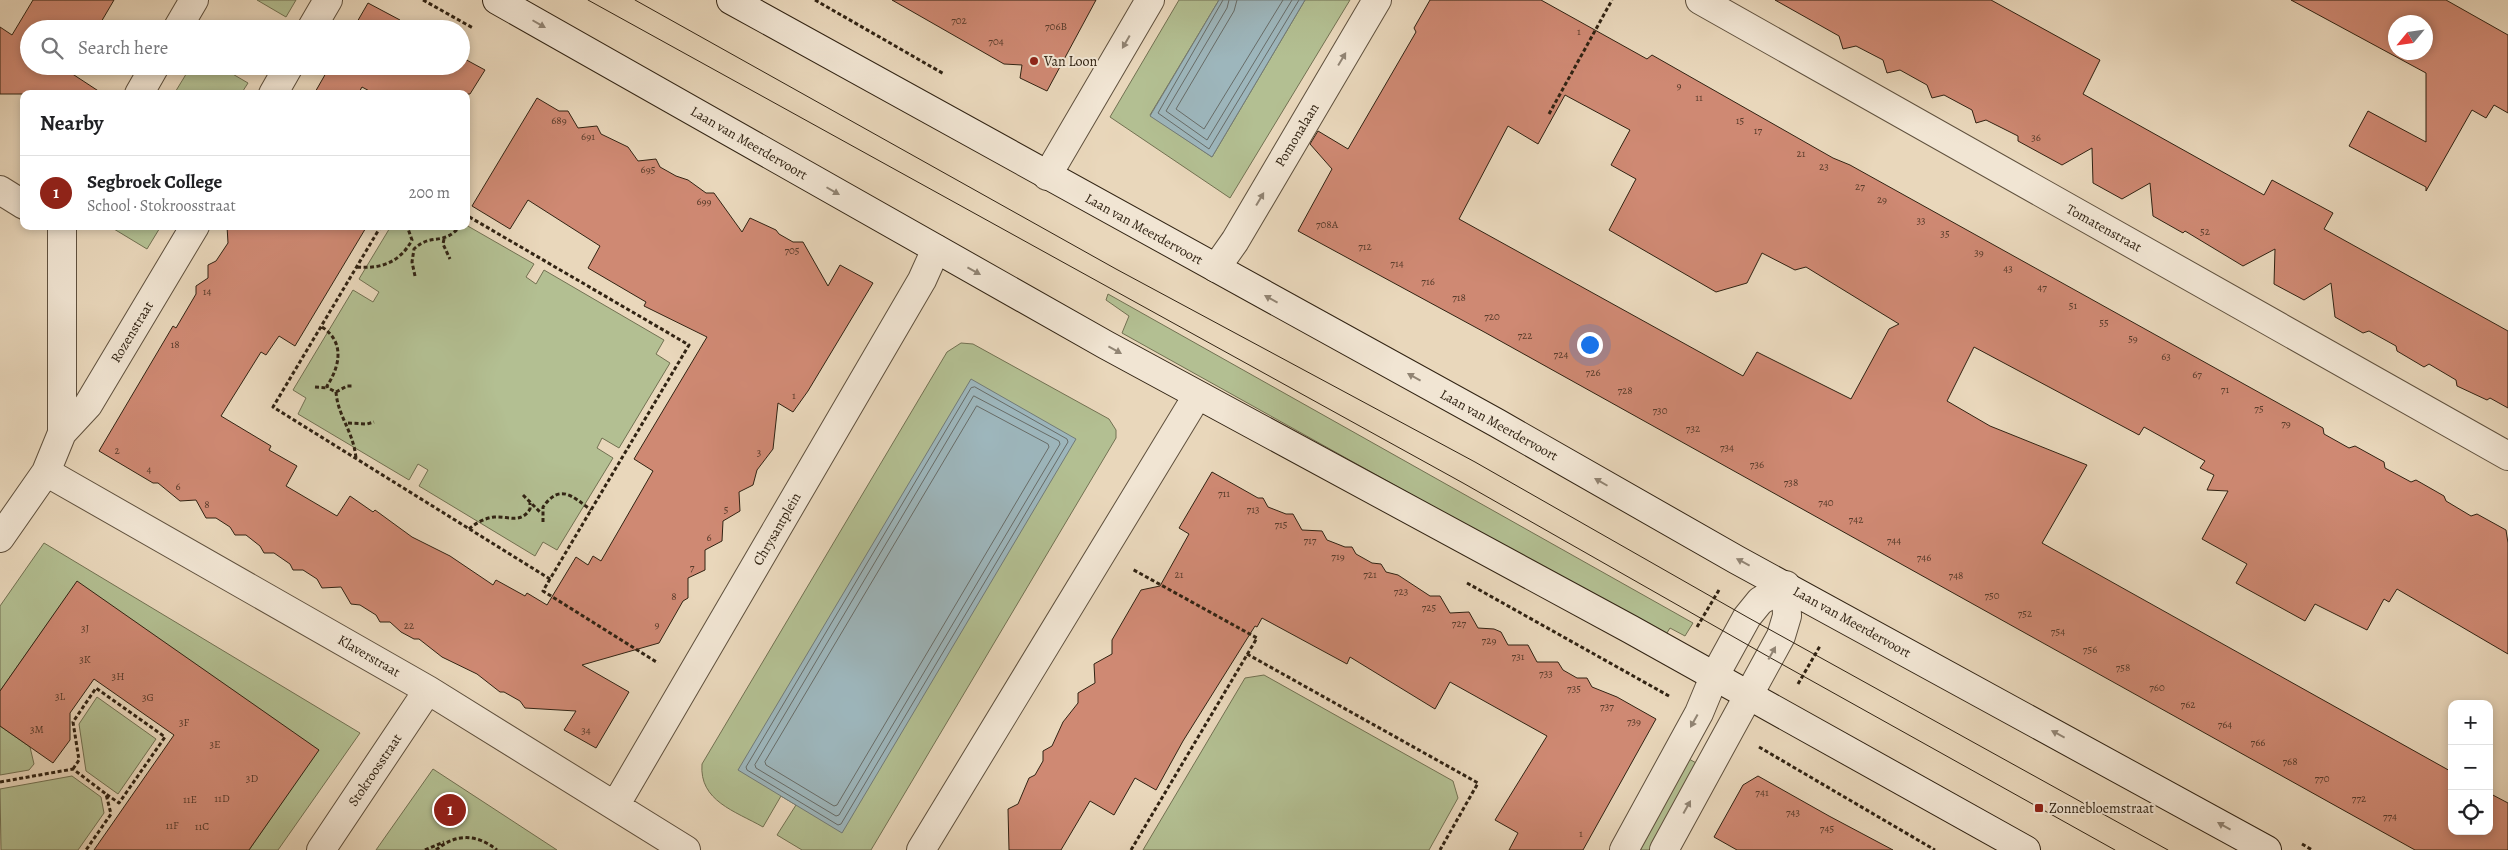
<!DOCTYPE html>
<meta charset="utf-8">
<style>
body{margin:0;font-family:Alegreya,serif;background:#f2f2f2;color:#202124}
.controls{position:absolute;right:15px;bottom:15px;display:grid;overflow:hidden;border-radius:10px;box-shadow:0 2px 8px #0003}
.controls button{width:45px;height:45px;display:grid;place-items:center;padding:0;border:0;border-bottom:1px solid #e0e0e0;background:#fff;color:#202124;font:25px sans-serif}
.compass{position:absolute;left:2388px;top:15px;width:45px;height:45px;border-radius:50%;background:#fff;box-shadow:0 2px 8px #0003;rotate:241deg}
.you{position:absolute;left:1589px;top:344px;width:18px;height:18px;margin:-12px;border:4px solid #fff;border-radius:50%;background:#1a73e8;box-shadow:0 0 0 8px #1a73e833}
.badge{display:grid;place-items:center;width:32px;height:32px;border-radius:50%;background:#8f2418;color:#fff;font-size:16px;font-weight:700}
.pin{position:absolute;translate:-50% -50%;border:2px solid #fff;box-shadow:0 1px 5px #0006}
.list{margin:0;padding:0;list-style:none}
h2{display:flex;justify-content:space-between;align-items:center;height:65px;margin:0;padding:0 20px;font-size:21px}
h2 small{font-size:16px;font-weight:400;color:#757577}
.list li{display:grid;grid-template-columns:32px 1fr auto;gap:15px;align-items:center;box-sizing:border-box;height:75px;padding:0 20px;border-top:1px solid #e0e0e0}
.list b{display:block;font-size:19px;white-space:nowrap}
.list p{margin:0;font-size:16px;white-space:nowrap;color:#757577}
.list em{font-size:16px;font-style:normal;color:#757577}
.icon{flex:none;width:28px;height:28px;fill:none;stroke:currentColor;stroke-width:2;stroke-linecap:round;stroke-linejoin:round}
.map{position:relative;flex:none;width:2508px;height:850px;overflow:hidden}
.search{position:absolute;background:#fff;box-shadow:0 2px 8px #0003;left:20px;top:20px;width:450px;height:55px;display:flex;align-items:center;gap:12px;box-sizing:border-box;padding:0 18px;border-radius:28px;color:#757577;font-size:19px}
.panel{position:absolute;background:#fff;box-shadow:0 2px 8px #0003;left:20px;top:90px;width:450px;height:140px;border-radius:10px}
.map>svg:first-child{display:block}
.green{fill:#b3bf92;stroke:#727152}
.water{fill:#9db6bc;stroke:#727b78}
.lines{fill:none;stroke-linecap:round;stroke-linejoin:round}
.shore{stroke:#676c68;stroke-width:1}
.building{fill:#cf8973;stroke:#312313;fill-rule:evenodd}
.street-casing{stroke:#5f503d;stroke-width:30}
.secondary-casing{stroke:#312313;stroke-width:30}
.path{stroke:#312313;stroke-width:3;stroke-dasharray:4 2.5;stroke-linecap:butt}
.street{stroke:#f1e5d3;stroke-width:28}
.secondary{stroke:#f1e5d3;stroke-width:28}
.tram{stroke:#312313;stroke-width:1}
.oneway{fill:#918473}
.poi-dot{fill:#8f2418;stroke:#f1e5d3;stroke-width:2}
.labels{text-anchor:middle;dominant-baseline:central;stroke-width:4;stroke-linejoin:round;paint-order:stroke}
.number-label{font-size:11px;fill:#583c2b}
.poi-label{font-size:14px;fill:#312313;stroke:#f1e5d3;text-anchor:start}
.street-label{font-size:14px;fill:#312313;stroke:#f1e5d3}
</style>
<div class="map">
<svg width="2508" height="850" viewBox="0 0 2508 850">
<rect width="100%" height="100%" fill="#e9d7bb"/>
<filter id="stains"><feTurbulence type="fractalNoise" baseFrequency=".004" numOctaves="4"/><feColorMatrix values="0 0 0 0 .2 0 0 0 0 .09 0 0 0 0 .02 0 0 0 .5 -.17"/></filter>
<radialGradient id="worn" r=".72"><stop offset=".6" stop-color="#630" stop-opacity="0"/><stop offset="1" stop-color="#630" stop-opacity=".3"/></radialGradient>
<!-- green -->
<path class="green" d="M257,0H296L286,17Z
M1179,0H1219L1150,115L1212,157L1305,0H1350L1230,198L1110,117Z
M191,66H219L248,83L241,94H174Z
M466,225L534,264L526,277L536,284L544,270L664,340L656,354L670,363L619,448L602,438L597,448L613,458L557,550L543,542L535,556L419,486L428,470L418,464L409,480L298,414L306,398L293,390L353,290L373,302L379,292L359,279L391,226Z
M109,226H161L147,249Z
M1108,294L1693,623L1685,636L1670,628L1665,636L1122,333L1129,316L1106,300Z
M961,343L973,344L1109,419L1116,430V438L871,850H802L777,835L796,805L781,796L763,827C735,811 699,801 702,764L947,352Z
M44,543L360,733L278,850H249L318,750L77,582L0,691V606Z
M1264,675L1453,781L1458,798L1429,850H1143L1245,678Z
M97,697L156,739L118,794L86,771L79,724Z
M0,726L30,747L34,764L29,770L0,775Z
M1687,758L1700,765L1653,850H1636Z
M433,769L557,850H376Z
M72,776L101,797L104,813L78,850H1L0,789Z"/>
<!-- water -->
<path class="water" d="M1219,0H1305L1212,157L1150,116Z
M971,379L1076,439L842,833L738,770Z"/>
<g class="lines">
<!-- shore -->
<path class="shore" d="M1223,0L1158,113L1209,149L1299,0
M1229,0L1227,8L1166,111L1207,140L1292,0
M1237,0L1234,11L1176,109L1204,129L1283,0
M975,387L1067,439L1068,442L841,824L838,825L747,770L746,767L971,388Z
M974,396L1059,441L1060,444L839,815L836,816L756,768L755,765Z
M977,406L1048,444L1049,447L837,805L834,806L766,765L765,762Z"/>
</g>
<!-- building -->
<path class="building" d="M33,0H114L97,29H29V66H75L71,73L103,94H0V27L12,35Z
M892,0H1096L1047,91L1020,78L1022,65L1004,64Z
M1430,0H1541L1647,59L1652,55L1833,158L1850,165L2323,428L2324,434L2349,448L2355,446L2384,462L2385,468L2411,482L2416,480L2444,496L2446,501L2471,516L2477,514L2506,530L2508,543V654L2397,589L2389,602L2384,599L2367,630L2315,604L2305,621L2236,583L2247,564L2202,539L2228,491L2207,490L2214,475L2200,468L2205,461L2144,427L2139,435L1974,347L1947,401L1990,426L2087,465L2042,543L2452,772V831H2489V793L2508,803V850H2415L1486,333L1298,231L1332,169L1310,144L1318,131L1348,149L1416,32L1414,28ZM1565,95L1630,130L1611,165L1636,179L1609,230L1716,292L1747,283L1762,253L1795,270L1806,267L1899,324L1889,329L1851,399L1757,352L1743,376L1459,219L1508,126L1538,144Z
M1775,0H1991L2100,60L2083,94L2264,195L2272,180L2333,213L2324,229L2508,331V408L2490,398L2487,400L2457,386L2456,380L2429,364L2424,367L2397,351L2396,346L2369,331L2363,333L2335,317L2331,283L2304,300L2274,284L2275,249L2243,266L2185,231L2183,233L2153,216L2150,183L2122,199L2093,183L2092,148L2062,165L2018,141V136L1986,120L1976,123L1972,110L1944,95L1932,98L1927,85L1900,70L1887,73L1883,60L1856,46L1843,49L1839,36Z
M2291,0H2446L2508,35V113L2494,105L2486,118L2472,110L2426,191V187L2349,146L2368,111L2426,142V73ZM2396,22H2426V52H2396Z
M368,3L400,20L398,23L409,29H353Z
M461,57L485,70L470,94H375L362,87L358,94H314L330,66H461Z
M537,98L559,111H568L578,128L597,126L601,134L628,147L638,161L656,159L660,167L676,176L688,180L706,193H714L742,232L750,218L776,230L779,234L793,242H803L828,286L840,265L873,283L808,391L793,412L778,403L773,449L757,470L753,485L739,492L740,511L723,521L722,541L705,550V570L688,578V598L683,601L659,643L582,665L629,692L596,748L564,730L576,711L525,708L520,701L504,692H500L477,674L442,657L419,639H414L401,632L390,622H380L376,615L360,605L351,604L341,587L322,588L317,579L303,570H293L290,564L274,553H264L260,546L246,535H235L230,527L216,518H206L196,500L180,501L158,483H153L99,451L173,326L176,328L196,294V286L208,278V265L216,261L228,243L227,226H367L295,346L279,336L266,355L261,352L221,416L271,446L269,450L297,466L286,486L337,516L350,496L373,512L375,510L412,537L450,556L493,585L496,580L525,596L527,593L547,605L576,557L588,565L593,556L601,561L619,530L653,471L634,459L707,337L644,306L646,302L588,268L600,246L528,200L510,229L472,206Z
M1212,472L1258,498H1263L1268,507L1286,514H1293L1302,530L1322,531L1327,540L1345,547H1352L1356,554L1372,563L1381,564L1386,572L1398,575L1430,596H1440L1450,613L1469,612L1478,628L1494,629L1501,632L1508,645H1528L1537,662H1558L1563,670L1577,678H1587L1592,687L1617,697L1656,719L1583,850H1509L1518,833L1495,820L1547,736L1450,682L1435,709L1350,657L1347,664L1262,618L1257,627L1255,626L1183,741L1156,790L1135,778L1114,815L1090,801L1061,850H1009L1008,809L1018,804L1029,778L1035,775L1043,761V751L1052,746L1063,722L1078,703V693L1095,683L1094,664L1112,654V640L1141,590L1160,586L1189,534L1179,528Z
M77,581L319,750L249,850H94L174,735L94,679L70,713V740L53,763L0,726V691Z
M1758,776L1829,816L1893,850H1737L1714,837L1743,785Z"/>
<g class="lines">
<defs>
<path id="street" d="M1700,0L2508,456
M177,29L194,0
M311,29L328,0
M139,94L155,66
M273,94L289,66
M1047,176L1150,0
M0,190L24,205
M1216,268L1235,241L1377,0
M62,433V226
M46,472L428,690L686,850
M0,538L46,472L62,433L88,405L195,226
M615,806L922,280L936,249
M321,850L428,690
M921,850L1197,396
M1624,850L1699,713L1714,677L1747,617L1760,601L1786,585L1787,616L1781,636L1664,850"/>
<path id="secondary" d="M497,0L1106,345L1630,629L2026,850
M731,0L1497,423L1737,560L2267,850"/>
</defs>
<!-- street casing -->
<use href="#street" class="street-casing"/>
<!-- secondary casing -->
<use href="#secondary" class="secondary-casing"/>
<!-- path -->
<path class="path" d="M423,0L473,28
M815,0L944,74
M1549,114L1612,0
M381,226L273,407L550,579L689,345L466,215
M444,239L443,244L450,259
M357,267C382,269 400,262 412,240L407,226
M415,276L412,262L414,249C432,232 443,247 460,226
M322,327C345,342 340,366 327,386L328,388L336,392C338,417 353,430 356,458
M315,387L327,388
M336,392L347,386H352
M348,423L367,424L374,422
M523,495L541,513
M543,522V507C560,483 572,496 591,510
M469,529C476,523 485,518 494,517C508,516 521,524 530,509V503
M550,579L543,591L658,663
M1467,583L1669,696
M1697,627L1719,590
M1247,654L1478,783L1440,850
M1798,684L1820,646
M1759,747L1935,850
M73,769L79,760L73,722L96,688L165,737L119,803L106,794
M0,782L73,769L106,794L111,814L86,850
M2302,844L2312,850
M425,850L444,842
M436,850C456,833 477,834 497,850
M1131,850L1257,638L1132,569"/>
<!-- street -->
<use href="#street" class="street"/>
<!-- secondary -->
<use href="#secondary" class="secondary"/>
<!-- tram -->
<path class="tram" d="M588,0L1463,483L1769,657L2115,850
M635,0L1116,269L1475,462L1747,617L2168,850"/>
</g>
<!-- one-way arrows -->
<defs><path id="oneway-solid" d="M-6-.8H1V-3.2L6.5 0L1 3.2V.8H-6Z" transform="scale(1.25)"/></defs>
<g class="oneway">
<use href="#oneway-solid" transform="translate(539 24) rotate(30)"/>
<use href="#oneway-solid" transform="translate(1126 42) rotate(120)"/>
<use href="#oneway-solid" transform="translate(1342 59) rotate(-59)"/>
<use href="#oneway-solid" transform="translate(833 191) rotate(30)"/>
<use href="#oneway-solid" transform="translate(1260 199) rotate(-59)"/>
<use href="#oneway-solid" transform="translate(974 271) rotate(29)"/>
<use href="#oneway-solid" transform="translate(1271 299) rotate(-151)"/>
<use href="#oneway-solid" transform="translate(1115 350) rotate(29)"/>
<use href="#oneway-solid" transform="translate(1414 377) rotate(-151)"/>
<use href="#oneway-solid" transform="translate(1601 482) rotate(-150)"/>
<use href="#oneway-solid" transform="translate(1743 562) rotate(-152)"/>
<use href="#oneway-solid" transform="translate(1772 653) rotate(-61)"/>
<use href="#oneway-solid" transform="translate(1694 721) rotate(119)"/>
<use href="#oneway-solid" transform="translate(2058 734) rotate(-152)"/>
<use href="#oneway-solid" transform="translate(1687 807) rotate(-61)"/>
<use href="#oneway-solid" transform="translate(2224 826) rotate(-151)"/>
</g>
<!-- markers -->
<g class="poi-dot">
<circle cx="1034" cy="61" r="5"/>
<rect x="2034" y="803" width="10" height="10" rx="2.5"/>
</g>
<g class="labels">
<!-- number labels -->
<g class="number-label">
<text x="959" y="20">702</text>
<text x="1056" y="26">706B</text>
<text x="1579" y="31">1</text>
<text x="996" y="41">704</text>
<text x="1679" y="85">9</text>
<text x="1699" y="97">11</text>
<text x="559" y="120">689</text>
<text x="1740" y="120">15</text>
<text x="1758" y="130">17</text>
<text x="588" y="136">691</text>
<text x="2036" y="137">36</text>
<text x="1801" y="153">21</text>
<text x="1824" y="166">23</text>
<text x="648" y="169">695</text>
<text x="1860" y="186">27</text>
<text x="1882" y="199">29</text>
<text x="704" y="201">699</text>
<text x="1921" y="220">33</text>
<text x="1327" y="224">708A</text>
<text x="2205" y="231">52</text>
<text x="1945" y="233">35</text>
<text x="1365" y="246">712</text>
<text x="792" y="250">705</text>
<text x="1979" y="252">39</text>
<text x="1397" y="263">714</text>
<text x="2008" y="268">43</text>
<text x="1428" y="281">716</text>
<text x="2042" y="287">47</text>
<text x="207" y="291">14</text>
<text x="1459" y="297">718</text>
<text x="2073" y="305">51</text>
<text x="1492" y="316">720</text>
<text x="2104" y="322">55</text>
<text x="1525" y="335">722</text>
<text x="2133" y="338">59</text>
<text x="175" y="344">18</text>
<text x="1561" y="354">724</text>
<text x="2166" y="356">63</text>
<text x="1593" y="372">726</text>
<text x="2197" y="374">67</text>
<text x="2225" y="389">71</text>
<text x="1625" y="390">728</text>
<text x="794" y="395">1</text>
<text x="2259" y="408">75</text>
<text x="1660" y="410">730</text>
<text x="2286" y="423">79</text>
<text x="1693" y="428">732</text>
<text x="1727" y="447">734</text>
<text x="117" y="450">2</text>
<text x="759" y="452">3</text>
<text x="1757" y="464">736</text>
<text x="149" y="469">4</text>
<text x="1791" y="482">738</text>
<text x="178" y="486">6</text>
<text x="1224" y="493">711</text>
<text x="1826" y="502">740</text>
<text x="207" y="504">8</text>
<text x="726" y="509">5</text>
<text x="1253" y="509">713</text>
<text x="1856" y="519">742</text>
<text x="1281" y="524">715</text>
<text x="709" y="537">6</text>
<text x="1310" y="540">717</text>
<text x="1894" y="540">744</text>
<text x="1338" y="556">719</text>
<text x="1924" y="557">746</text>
<text x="692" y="567">7</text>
<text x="1179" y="574">21</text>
<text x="1370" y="574">721</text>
<text x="1956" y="575">748</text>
<text x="1401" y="591">723</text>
<text x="1992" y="595">750</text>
<text x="674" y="596">8</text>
<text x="1429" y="607">725</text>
<text x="2025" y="613">752</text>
<text x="1459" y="623">727</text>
<text x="657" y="624">9</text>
<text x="409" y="625">22</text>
<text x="85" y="628">3J</text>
<text x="2058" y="631">754</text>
<text x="1489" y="640">729</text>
<text x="2090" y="649">756</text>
<text x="1518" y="656">731</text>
<text x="85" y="659">3K</text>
<text x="2123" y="667">758</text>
<text x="1546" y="673">733</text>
<text x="118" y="676">3H</text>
<text x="2157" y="687">760</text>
<text x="1574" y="688">735</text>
<text x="60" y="696">3L</text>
<text x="148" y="697">3G</text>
<text x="2188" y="704">762</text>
<text x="1607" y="706">737</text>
<text x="1634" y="721">739</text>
<text x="184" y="722">3F</text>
<text x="2225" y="724">764</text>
<text x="37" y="729">3M</text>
<text x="586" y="730">34</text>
<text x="2258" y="742">766</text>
<text x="215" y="744">3E</text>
<text x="2290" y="761">768</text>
<text x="252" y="778">3D</text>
<text x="2322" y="778">770</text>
<text x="1762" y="792">741</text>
<text x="222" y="798">11D</text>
<text x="2359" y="798">772</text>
<text x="190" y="799">11E</text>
<text x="1793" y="812">743</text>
<text x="2390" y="816">774</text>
<text x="172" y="825">11F</text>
<text x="202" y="826">11C</text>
<text x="1827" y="828">745</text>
<text x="1581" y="833">1</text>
</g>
<!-- poi labels -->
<g class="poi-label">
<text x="1044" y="61">Van Loon</text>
<text x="2049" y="808">Zonnebloemstraat</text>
</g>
<!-- street labels -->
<g class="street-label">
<text transform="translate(1297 135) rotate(-59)">Pomonalaan</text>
<text transform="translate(749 143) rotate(30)">Laan van Meerdervoort</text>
<text transform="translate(2104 228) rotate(29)">Tomatenstraat</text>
<text transform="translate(1144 229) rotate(29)">Laan van Meerdervoort</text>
<text transform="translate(132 332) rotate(-59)">Rozenstraat</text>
<text transform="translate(1499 425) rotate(29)">Laan van Meerdervoort</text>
<text transform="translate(777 529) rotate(-60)">Chrysantplein</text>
<text transform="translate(1852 622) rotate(29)">Laan van Meerdervoort</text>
<text transform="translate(369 656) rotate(30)">Klaverstraat</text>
<text transform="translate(375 770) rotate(-56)">Stokroosstraat</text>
</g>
</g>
<rect width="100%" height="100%" filter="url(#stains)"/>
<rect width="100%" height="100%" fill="url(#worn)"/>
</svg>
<div class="controls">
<button>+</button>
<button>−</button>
<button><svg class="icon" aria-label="locate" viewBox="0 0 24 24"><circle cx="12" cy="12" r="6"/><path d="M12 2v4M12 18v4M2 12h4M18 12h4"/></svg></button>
</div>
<svg class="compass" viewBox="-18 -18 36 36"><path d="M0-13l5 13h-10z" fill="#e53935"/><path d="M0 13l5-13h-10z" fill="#757577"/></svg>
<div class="you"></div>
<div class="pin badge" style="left:450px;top:810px">1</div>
<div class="search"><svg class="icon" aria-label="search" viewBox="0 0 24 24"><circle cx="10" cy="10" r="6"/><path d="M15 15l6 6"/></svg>Search here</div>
<section class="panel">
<h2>Nearby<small></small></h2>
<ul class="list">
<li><span class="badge">1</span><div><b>Segbroek College</b><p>School · Stokroosstraat</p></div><em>200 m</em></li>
</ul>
</section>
</div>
